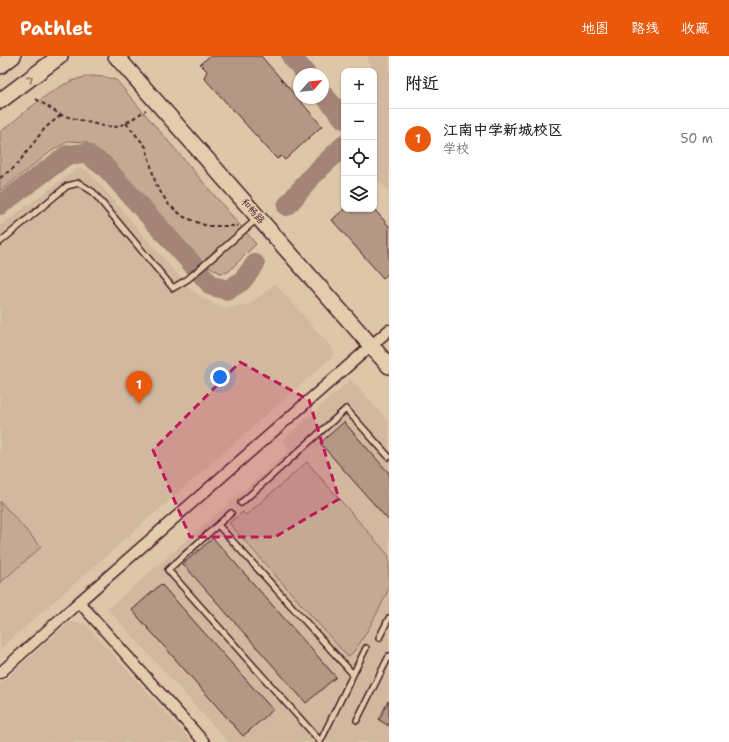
<!DOCTYPE html>
<html lang="zh">
<meta charset="utf-8">
<style>
body{margin:0;font-family:"Shantell Sans","LXGW WenKai TC",sans-serif;background:#f2f2f2;color:#202124}
.controls{position:absolute;right:12px;top:12px;display:grid;overflow:hidden;border-radius:8px;box-shadow:0 1px 3px #0004}
.controls button{width:36px;height:36px;display:grid;place-items:center;padding:0;border:0;border-bottom:1px solid #e0e0e0;background:#fff;color:#202124;font:20px sans-serif}
.compass{position:absolute;left:293px;top:12px;width:36px;height:36px;border-radius:50%;background:#fff;box-shadow:0 1px 3px #0004;rotate:62deg}
.you{position:absolute;left:220px;top:321px;width:14px;height:14px;margin:-10px;border:3px solid #fff;border-radius:50%;background:#1a73e8;box-shadow:0 0 0 6px #1a73e833}
.badge{display:grid;place-items:center;width:26px;height:26px;border-radius:50%;background:#ea580c;color:#fff;font-size:13px;font-weight:700}
.pin{position:absolute;translate:-50% -33px;filter:drop-shadow(0 1px 2px #0008)}
.pin::after{content:'';position:absolute;top:21px;width:14px;height:12px;background:inherit;clip-path:polygon(0 0,100% 0,50% 100%)}
.list{margin:0;padding:0;list-style:none}
h2{display:flex;justify-content:space-between;align-items:center;height:52px;margin:0;padding:0 16px;font-size:17px}
h2 small{font-size:13px;font-weight:400;color:#757577}
.list li{display:grid;grid-template-columns:26px 1fr auto;gap:12px;align-items:center;box-sizing:border-box;height:60px;padding:0 16px;border-top:1px solid #e0e0e0}
.list b{display:block;font-size:15px;white-space:nowrap}
.list p{margin:0;font-size:13px;white-space:nowrap;color:#757577}
.list em{font-size:13px;font-style:normal;color:#757577}
.icon{flex:none;width:22px;height:22px;fill:none;stroke:currentColor;stroke-width:2;stroke-linecap:round;stroke-linejoin:round}
.map{position:relative;flex:none;width:389px;height:686px;overflow:hidden}
header{display:flex;align-items:center;gap:24px;box-sizing:border-box;height:56px;padding:0 20px;background:#ea580c;color:#fff}
header strong{font-size:19px}
nav{display:flex;gap:22px;margin-inline-start:auto;font-size:14px}
main{display:flex}
aside{flex:1;background:#fff}
.map>svg:first-child{display:block}
.built{fill:#d1b89e}
.green{fill:#c5aa93;stroke:#88645f}
.lines{fill:none;stroke-linecap:round;stroke-linejoin:round}
.river{stroke:#a38476;stroke-width:20}
.building{fill:#b49785;stroke:#4a1f2b}
.lane-casing{stroke:#4a1f2b;stroke-width:8}
.street-casing{stroke:#4a1f2b;stroke-width:13}
.secondary-casing{stroke:#4a1f2b;stroke-width:18}
.path{stroke:#4a1f2b;stroke-width:2;stroke-dasharray:4 3;stroke-linecap:butt}
.lane{stroke:#e4cdad;stroke-width:5}
.street{stroke:#e4cdad;stroke-width:10}
.secondary{stroke:#e4cdad;stroke-width:15}
.oneway{stroke:#97766c}
.marked{fill:#c2185b;fill-opacity:0.2;stroke:#c2185b;stroke-width:3;stroke-dasharray:8 5;stroke-linejoin:round}
.labels{text-anchor:middle;dominant-baseline:central;stroke-width:3;stroke-linejoin:round;paint-order:stroke}
.street-label{font-size:10px;fill:#4a1f2b;stroke:#e4cdad}
</style>
<header>
<strong>Pathlet</strong>
<nav><a>地图</a><a>路线</a><a>收藏</a></nav>
</header>
<main>
<div class="map">
<svg width="389" height="686" viewBox="0 0 389 686">
<rect width="100%" height="100%" fill="#dec6a8"/>
<filter id="ink" filterUnits="userSpaceOnUse"><feTurbulence type="fractalNoise" baseFrequency=".025" numOctaves="2"/><feDisplacementMap in="SourceGraphic" scale="8" xChannelSelector="R" yChannelSelector="G"/><feConvolveMatrix kernelMatrix="1 2 1 2 8 2 1 2 1" color-interpolation-filters="sRGB"/></filter>
<g filter="url(#ink)">
<!-- built -->
<path class="built" d="M368,0H389V135L378,124L374,91V15H370Z
M78,112L88,115L191,234L204,243L220,251H234L250,248L275,228L333,293L332,301L0,593V170Z
M351,323L389,366V686H228L108,553L290,394L283,384Z
M69,566H79L86,569L192,686H0V628Z"/>
<!-- green -->
<path class="green" d="M92,20L105,21L116,24L256,188L228,216L220,217L199,204L109,101L86,86L69,85L53,94L0,135V76C27,56 58,23 92,20Z
M307,406L389,500C389,509 389,522 389,531C385,544 358,595 348,601L229,467L243,456L246,459Z
M0,445L41,491L0,527Z"/>
<g class="lines">
<!-- river -->
<path class="river" d="M291,0L306,18
M323,38L344,63
M0,149L67,99L86,97L107,113L212,230L228,234L242,225L255,208
M287,150L312,120L344,89"/>
</g>
<!-- building -->
<path class="building" d="M210,0H261L322,70L285,104L281,100L277,103L204,22L207,15L200,8Z
M344,153H374L389,170V217L383,222L332,164Z
M344,366L389,417V465L320,387Z
M213,482L336,621L306,647L183,508Z
M161,528L273,654L243,680L132,554Z
M388,645L389,646V670L379,664Z"/>
<g class="lines">
<defs>
<path id="lane" d="M0,186L67,130L79,127L93,136L173,232L188,223L258,162
M241,447L346,353L389,401
M231,457L168,514L320,685
M218,469L352,617
M379,582L389,562
M357,664L389,600
M320,686L366,592"/>
<path id="street" d="M79,546L389,274
M0,617L79,546L204,686"/>
<path id="secondary" d="M116,0L389,310
M0,10L13,0
M0,45L60,0"/>
</defs>
<!-- lane casing -->
<use href="#lane" class="lane-casing"/>
<!-- street casing -->
<use href="#street" class="street-casing"/>
<!-- secondary casing -->
<use href="#secondary" class="secondary-casing"/>
<!-- path -->
<path class="path" d="M36,43L61,59L103,70L116,71L126,67L146,54
M126,67L146,91L156,129L169,149L184,161L207,170H238
M0,122L16,110L45,72L61,59"/>
<!-- lane -->
<use href="#lane" class="lane"/>
<!-- street -->
<use href="#street" class="street"/>
<!-- secondary -->
<use href="#secondary" class="secondary"/>
</g>
<!-- one-way arrows -->
<defs><path id="oneway-chevron" d="M-2-3.5L2.5 0L-2 3.5" fill="none" stroke-width="1.6" stroke-linecap="round" stroke-linejoin="round"/></defs>
<use class="oneway" href="#oneway-chevron" transform="translate(30 23) rotate(-37)"/>
</g>
<!-- marked area -->
<path class="marked" d="M240,306L309,344L339,443L275,481H190L153,394Z"/>
<g class="labels">
<!-- street labels -->
<g class="street-label">
<text transform="translate(253 155) rotate(49)">和畅路</text>
</g>
</g>
</svg>
<div class="controls">
<button>+</button>
<button>−</button>
<button><svg class="icon" aria-label="locate" viewBox="0 0 24 24"><circle cx="12" cy="12" r="6"/><path d="M12 2v4M12 18v4M2 12h4M18 12h4"/></svg></button>
<button><svg class="icon" aria-label="layers" viewBox="0 0 24 24"><path d="M12 4l9 5-9 5-9-5zM3 14l9 5 9-5"/></svg></button>
</div>
<svg class="compass" viewBox="-18 -18 36 36"><path d="M0-13l5 13h-10z" fill="#e53935"/><path d="M0 13l5-13h-10z" fill="#757577"/></svg>
<div class="you"></div>
<div class="pin badge" style="left:139px;top:348px">1</div>
</div>
<aside>
<h2>附近<small></small></h2>
<ul class="list">
<li><span class="badge">1</span><div><b>江南中学新城校区</b><p>学校</p></div><em>50 m</em></li>
</ul>
</aside>
</main>
